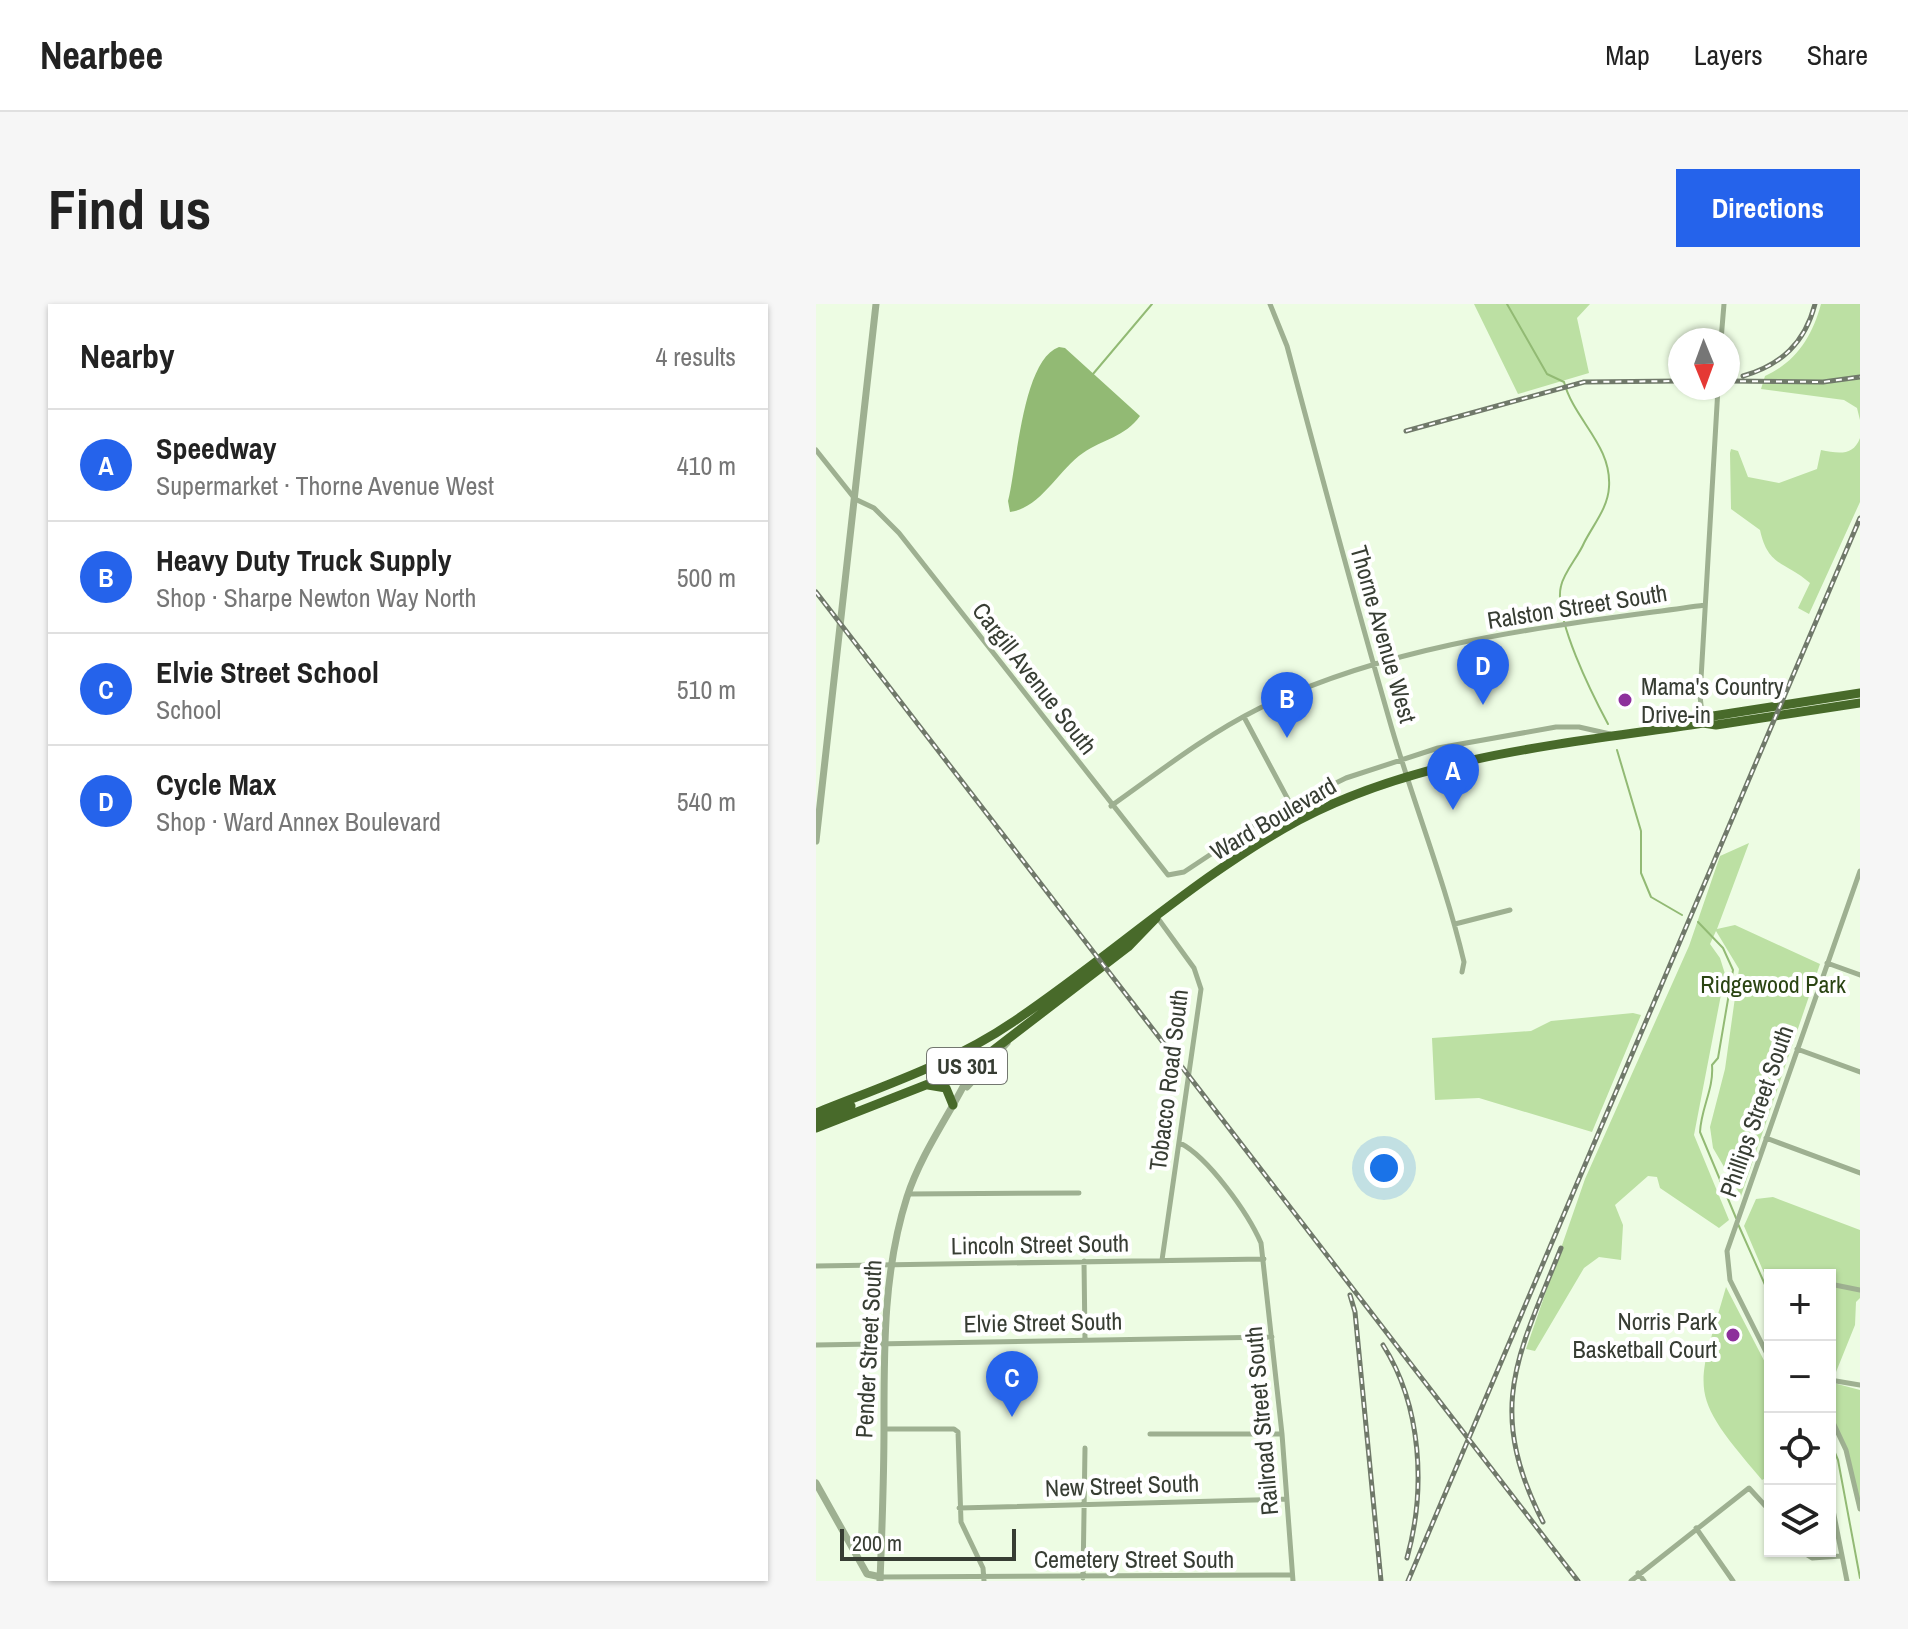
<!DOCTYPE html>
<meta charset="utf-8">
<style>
body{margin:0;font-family:"Archivo Narrow",sans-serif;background:#f6f6f6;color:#222}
.controls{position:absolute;right:24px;bottom:24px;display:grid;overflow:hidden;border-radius:0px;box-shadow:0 2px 6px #0004}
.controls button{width:72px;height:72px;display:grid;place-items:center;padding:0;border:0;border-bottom:2px solid #e0e0e0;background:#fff;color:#222;font:40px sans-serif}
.compass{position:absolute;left:852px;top:24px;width:72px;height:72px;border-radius:50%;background:#fff;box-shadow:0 2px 6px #0004;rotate:179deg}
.scale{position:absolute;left:24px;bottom:20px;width:176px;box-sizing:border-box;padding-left:8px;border:4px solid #373d33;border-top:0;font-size:22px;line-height:28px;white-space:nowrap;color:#373d33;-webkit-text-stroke:6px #fff;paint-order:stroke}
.you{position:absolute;left:568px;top:864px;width:28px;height:28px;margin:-20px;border:6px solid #fff;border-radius:50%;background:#1a73e8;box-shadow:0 0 0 12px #1a73e833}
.badge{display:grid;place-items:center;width:52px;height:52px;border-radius:50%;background:#2563eb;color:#fff;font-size:26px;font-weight:700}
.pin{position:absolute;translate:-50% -66px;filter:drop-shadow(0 2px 4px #0008)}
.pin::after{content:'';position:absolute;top:42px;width:28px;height:24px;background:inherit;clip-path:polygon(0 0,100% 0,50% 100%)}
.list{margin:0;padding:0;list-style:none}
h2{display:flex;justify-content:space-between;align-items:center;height:104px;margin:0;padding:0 32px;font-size:34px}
h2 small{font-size:26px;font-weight:400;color:#767676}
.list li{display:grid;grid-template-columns:52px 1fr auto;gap:24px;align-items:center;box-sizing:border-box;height:112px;padding:0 32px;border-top:2px solid #e0e0e0}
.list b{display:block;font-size:30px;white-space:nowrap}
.list p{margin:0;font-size:26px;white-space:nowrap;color:#767676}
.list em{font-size:26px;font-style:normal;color:#767676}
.icon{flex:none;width:44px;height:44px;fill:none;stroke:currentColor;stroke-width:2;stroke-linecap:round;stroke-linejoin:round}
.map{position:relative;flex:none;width:1044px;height:1277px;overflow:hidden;border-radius:0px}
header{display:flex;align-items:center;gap:48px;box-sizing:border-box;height:112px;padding:0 40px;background:#fff;border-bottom:2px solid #e0e0e0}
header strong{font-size:38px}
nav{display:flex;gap:44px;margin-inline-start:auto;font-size:28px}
.intro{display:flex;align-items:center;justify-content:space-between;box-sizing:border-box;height:192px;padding:0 48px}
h1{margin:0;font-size:56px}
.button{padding:20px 36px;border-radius:0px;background:#2563eb;color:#fff;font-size:28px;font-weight:700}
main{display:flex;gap:48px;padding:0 48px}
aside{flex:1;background:#fff;border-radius:0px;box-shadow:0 2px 6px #0004}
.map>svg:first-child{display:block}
.green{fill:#bce0a3}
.water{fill:#92ba74}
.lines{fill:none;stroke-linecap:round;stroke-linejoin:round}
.stream{stroke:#92ba74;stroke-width:2}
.minor{stroke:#9eb091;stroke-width:5}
.tertiary{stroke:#9eb091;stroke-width:7}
.trunk{stroke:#486a2a;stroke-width:9}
.rail-casing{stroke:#70796a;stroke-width:5}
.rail{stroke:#fff;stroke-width:2;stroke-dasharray:6;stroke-linecap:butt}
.poi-dot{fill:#8d309b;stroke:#fff;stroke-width:3}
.labels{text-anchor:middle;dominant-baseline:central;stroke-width:8;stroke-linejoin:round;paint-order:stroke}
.shield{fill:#fff;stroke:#737770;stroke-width:2}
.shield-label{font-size:22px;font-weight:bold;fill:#373d33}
.street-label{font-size:24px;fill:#373d33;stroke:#fff}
.poi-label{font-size:24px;fill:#373d33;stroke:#fff;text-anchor:start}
.park-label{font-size:24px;fill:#2a4412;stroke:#fff}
</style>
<header>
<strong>Nearbee</strong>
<nav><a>Map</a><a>Layers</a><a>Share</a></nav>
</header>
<div class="intro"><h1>Find us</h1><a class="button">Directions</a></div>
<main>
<aside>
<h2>Nearby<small>4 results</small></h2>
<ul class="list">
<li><span class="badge">A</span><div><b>Speedway</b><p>Supermarket · Thorne Avenue West</p></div><em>410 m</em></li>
<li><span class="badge">B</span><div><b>Heavy Duty Truck Supply</b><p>Shop · Sharpe Newton Way North</p></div><em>500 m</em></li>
<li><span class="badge">C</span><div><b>Elvie Street School</b><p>School</p></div><em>510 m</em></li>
<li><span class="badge">D</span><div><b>Cycle Max</b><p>Shop · Ward Annex Boulevard</p></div><em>540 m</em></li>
</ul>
</aside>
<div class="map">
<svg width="1044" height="1277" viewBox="0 0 1044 1277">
<rect width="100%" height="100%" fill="#edfce3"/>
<!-- green -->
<path class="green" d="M658,0H774L761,14L773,69L702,90Z
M1005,0H1044V116L1041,104L1028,96L945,85L949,72C980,58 996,33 1005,0Z
M1044,134V198L993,310L982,304L994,279C969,257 952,263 944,226L915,205L914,149L915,145L922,147L932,173L963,179L1001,165L1005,146C1021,149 1037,153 1044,134Z
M933,539L901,625L919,621L1004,660L925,892L897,844L894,823L909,765L923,665L900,627L894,640L904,654L909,670L878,831L913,916L903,924L844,884L841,873L832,872L799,901L807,921L805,956L783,953L768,964L719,1047L710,1045L769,875L873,642L904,552Z
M817,709L825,711L776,828L663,794L619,796L616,734L715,727L735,717Z
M957,893L1044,926V994L1040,998L1039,1021L1018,1073L1014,1072V971H954V983L928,922L940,895Z
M910,983L954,1068V1172L946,1176C871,1088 879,1090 910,983Z
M1014,1078L1044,1086V1206L1029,1143L1014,1108Z"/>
<!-- water -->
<path class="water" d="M243,43L249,44L324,112C309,133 287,135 267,149C242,166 225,204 194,208L192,197C201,163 206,56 243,43Z"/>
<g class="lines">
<!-- stream -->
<path class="stream" d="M691,0L731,70L748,78C758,116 796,141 793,183C792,204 777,221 768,239C762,253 748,268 745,282C737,313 777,392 792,420
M277,70L336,0
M801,446L825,527V569L835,593L866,611
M882,618L907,644L917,666L902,754L896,761C898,785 885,804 884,828L920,914
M922,920L954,992
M1014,1137L1022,1156L1044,1274"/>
<!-- minor -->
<path class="minor" d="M454,0L471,42C505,170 539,297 576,425C599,503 629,578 648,658L646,668
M905,36L908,0
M0,146L39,195L58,204L83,229L352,571L368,568L451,513L530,474L622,444L740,423H763L794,430
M428,413L483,516
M887,418L884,392L902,84
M295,502C343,468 390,431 442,405C580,337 739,322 889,301
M406,543L416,558
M341,613L378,664L385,685L346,956
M639,620L694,606
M1011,659L1044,671
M981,745L1044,768
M950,834L1044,869
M364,839C392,853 432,909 445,939L466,1130L477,1277
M92,890L263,889
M268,957L269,1036
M0,962L448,955
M959,970L965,971
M1014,980L1044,986
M0,1041L456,1033
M954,1056L914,976L911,947L1044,567
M1014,1076L1044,1081
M1014,1112L1030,1146L1044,1205
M68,1125H138L142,1128L145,1218L167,1264L168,1277
M334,1130H466
M1014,1191L1031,1277
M143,1204L470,1195
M880,1224L917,1277
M985,1247L996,1254L1025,1252
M822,1269L828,1277
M65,1273L475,1271
M267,1274L269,1144
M815,1277L933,1184L954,1207"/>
<!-- tertiary -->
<path class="tertiary" d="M0,537L60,0
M151,783L191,739
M0,1179L51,1270L65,1273
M64,1277C66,1226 68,1175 68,1124C68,1046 67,968 91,893C107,844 139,804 160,757"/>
<!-- trunk -->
<path class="trunk" d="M887,419L897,412L1044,389
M112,781L130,784L137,801
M0,809C67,782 137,759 197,718C294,653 380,572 483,516C607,451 751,440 887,419L900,421L1044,399
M0,816L35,802
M0,824L125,775L171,751L312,643L340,614"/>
<defs>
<path id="rail" d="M927,72C965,61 989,39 999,0
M912,77L1007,78L1044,73
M590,127L768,78L864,77
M0,288L762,1277
M534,991L539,1008L565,1277
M567,1041C606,1102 610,1186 591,1254
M727,1218C669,1104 702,1052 745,944
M592,1277L1044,214"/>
</defs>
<!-- rail casing -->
<use href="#rail" class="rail-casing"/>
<!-- rail -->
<use href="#rail" class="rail"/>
</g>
<!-- markers -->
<g class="poi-dot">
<circle cx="809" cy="396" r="8"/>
<circle cx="917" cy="1031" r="8"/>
</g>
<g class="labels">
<!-- shield labels -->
<rect class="shield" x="111" y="744" width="80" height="36" rx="6"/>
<g class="shield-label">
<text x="151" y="762">US 301</text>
</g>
<!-- street labels -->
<g class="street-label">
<text transform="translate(761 302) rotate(-9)">Ralston Street South</text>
<text transform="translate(568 330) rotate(74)">Thorne Avenue West</text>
<text transform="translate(219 374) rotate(52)">Cargill Avenue South</text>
<text transform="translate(457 514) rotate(-30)">Ward Boulevard</text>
<text transform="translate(352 776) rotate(-83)">Tobacco Road South</text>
<text transform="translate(940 807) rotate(-71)">Phillips Street South</text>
<text transform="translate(224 940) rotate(-1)">Lincoln Street South</text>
<text transform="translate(227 1018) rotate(-1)">Elvie Street South</text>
<text transform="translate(52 1045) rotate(-87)">Pender Street South</text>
<text transform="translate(445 1117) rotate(-95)">Railroad Street South</text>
<text transform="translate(306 1181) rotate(-2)">New Street South</text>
<text x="318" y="1255">Cemetery Street South</text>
</g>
<!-- poi labels -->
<g class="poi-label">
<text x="825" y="382">Mama's Country<tspan x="825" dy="28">Drive-in</tspan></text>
<text x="901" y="1017" text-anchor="end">Norris Park<tspan x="901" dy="28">Basketball Court</tspan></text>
</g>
<!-- park labels -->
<g class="park-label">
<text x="957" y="680">Ridgewood Park</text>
</g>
</g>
</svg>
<div class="controls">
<button>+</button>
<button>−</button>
<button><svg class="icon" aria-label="locate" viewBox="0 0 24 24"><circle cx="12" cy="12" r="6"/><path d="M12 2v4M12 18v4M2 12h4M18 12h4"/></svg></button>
<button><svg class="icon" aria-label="layers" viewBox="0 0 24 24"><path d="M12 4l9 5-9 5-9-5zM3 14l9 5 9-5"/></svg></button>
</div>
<svg class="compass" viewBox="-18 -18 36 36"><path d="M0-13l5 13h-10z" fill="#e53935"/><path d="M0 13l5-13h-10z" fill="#767676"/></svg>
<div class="scale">200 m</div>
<div class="you"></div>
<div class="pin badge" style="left:637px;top:506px">A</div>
<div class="pin badge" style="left:471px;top:434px">B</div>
<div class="pin badge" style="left:196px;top:1113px">C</div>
<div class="pin badge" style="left:667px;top:401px">D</div>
</div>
</main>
